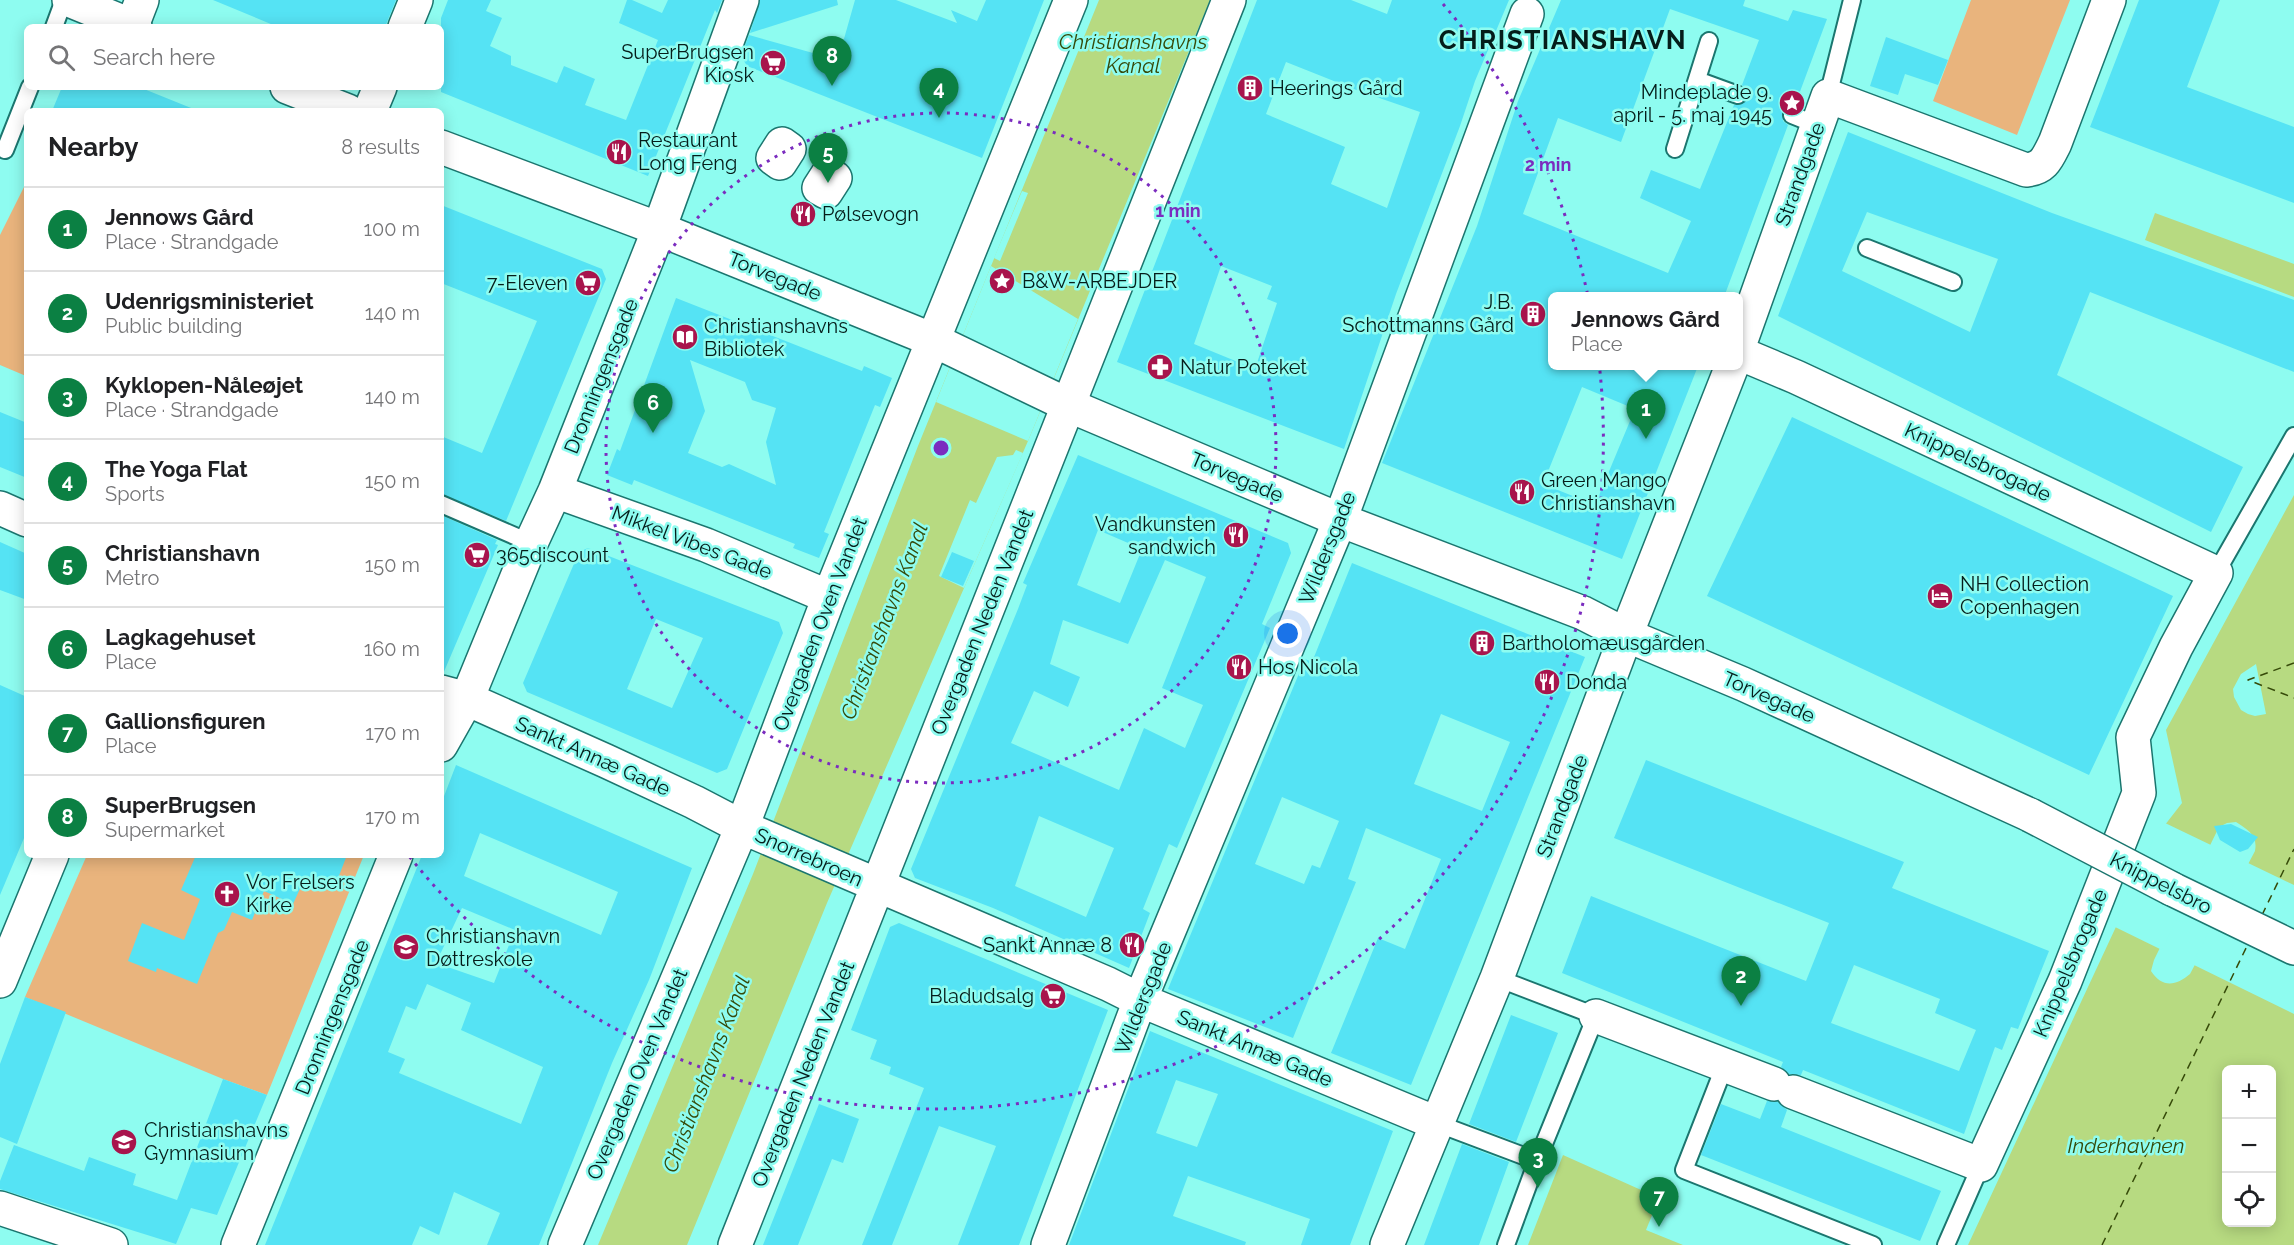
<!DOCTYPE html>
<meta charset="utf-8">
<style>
body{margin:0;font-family:Raleway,sans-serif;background:#f6f6f6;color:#202124}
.controls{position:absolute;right:18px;bottom:18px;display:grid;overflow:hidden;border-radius:9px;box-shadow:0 3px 15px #0003}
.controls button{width:54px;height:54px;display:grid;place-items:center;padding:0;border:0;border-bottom:2px solid #e0e0e0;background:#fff;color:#202124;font:30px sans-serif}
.you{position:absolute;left:1288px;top:634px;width:21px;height:21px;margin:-15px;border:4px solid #fff;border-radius:50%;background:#1a73e8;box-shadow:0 0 0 9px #1a73e833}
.badge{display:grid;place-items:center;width:39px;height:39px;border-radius:50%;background:#0b8043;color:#fff;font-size:20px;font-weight:700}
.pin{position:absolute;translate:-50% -50px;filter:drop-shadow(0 2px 3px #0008)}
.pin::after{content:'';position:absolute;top:32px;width:21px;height:18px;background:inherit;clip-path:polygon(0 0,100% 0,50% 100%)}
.popup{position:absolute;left:1548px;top:292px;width:195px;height:78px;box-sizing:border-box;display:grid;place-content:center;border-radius:9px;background:#fff;filter:drop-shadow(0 2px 4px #0005);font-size:20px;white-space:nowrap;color:#757577}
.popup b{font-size:22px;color:#202124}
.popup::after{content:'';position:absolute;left:50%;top:100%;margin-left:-12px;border:12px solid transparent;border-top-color:#fff}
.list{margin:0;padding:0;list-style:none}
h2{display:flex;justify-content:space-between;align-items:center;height:78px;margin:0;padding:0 24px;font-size:26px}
h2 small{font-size:20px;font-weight:400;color:#757577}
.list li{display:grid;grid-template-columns:39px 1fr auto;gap:18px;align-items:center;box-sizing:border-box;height:84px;padding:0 24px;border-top:2px solid #e0e0e0}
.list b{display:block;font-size:22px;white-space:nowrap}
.list p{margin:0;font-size:20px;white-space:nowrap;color:#757577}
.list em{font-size:20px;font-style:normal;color:#757577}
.icon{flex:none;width:33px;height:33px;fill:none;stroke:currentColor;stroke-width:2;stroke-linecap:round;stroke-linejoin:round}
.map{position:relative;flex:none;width:2294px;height:1245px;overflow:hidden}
.search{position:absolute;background:#fff;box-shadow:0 3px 15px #0003;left:24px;top:24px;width:420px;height:66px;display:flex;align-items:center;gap:15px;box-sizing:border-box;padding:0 21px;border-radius:9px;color:#757577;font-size:22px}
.panel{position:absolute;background:#fff;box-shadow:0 3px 15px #0003;left:24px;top:108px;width:420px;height:750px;border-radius:9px}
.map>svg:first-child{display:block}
.green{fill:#e9b47d}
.water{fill:#b7da81;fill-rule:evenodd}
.pier{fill:#8efcf0}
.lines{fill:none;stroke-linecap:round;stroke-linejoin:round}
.ferry{stroke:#364a09;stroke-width:1.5;stroke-dasharray:8 6;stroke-linecap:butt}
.building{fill:#55e3f4;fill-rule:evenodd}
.lane-casing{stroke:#1b766f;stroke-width:20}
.street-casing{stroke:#1b766f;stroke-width:36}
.secondary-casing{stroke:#1b766f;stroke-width:36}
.lane{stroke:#fff;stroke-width:16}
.street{stroke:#fff;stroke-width:33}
.secondary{stroke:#fff;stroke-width:33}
.secondary-bridge-casing{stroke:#1b766f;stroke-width:36;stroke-linecap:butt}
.secondary-bridge{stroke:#fff;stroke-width:33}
.ring{fill:none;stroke:#7b2cbf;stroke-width:3;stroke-dasharray:3 6}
.labels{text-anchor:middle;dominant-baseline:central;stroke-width:5;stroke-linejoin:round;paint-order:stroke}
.poi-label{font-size:20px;fill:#051d1a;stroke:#8efcf0;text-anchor:start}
.street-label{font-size:20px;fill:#051d1a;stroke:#8efcf0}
.water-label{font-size:21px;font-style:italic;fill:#364a09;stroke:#8efcf0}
.district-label{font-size:26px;font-weight:bold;letter-spacing:1.5px;fill:#051d1a;stroke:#8efcf0}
.centre{fill:#7b2cbf;stroke:#8efcf0;stroke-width:3}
.ring-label{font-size:18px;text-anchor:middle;font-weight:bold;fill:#7b2cbf;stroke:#8efcf0;stroke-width:5;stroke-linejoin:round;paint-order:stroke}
</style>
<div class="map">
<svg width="2294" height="1245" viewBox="0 0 2294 1245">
<rect width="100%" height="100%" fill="#8efcf0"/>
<!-- green -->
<path class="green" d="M1971,0H2070L2017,135L1933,101Z
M27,181V374L26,376L0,365V235Z
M87,855H364L267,1095L223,1079L25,997Z"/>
<!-- water -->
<path class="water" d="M1099,0H1210L1028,441L827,903L687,1245H598L753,874L918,446Z
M2155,213L2294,264V297L2145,240Z
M2294,495V1245H1968L2161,830L2182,803L2166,730ZM2236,822C2248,830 2258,835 2255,851L2190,974C2176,986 2162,988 2151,971L2154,960L2219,827L2227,823ZM2226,1070H2272V1222H2226Z
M1563,1155L1659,1198L1646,1230L1683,1245H1528Z"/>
<!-- pier -->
<path class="pier" d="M1022,191L1028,193L1000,261L994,258Z
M991,266L1078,319L1028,441L936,402Z
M1016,450L1023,453L964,588L939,576L970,500L976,503L997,457L1013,455Z
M2256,664L2266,714L2255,716L2248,714L2241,710L2234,697L2233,689L2241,674Z
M2163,822L2213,846L2162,950L2113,926L2158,829Z
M2246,862L2294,885V1014L2192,964Z"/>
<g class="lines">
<!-- ferry -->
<path class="ferry" d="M2294,663L2248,680L2294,698
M2262,915L2294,849
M2102,1245L2248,944"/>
</g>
<!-- building -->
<path class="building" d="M213,0H396L385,27H278Z
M448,0H491L486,11L502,18L490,46L511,56V65L557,83L564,66L595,79L585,105L626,120L658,40L619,23L627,0H632L662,13L668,0H722L717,13L715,10L648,176L441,92V18Z
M760,0H837L838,5L750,33Z
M855,0H896L957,23L951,10L977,21L986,0H1044L982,158L747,66L741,56L749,35L838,60Z
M1257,0H1351L1387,14L1392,0H1509L1475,81L1460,126L1396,294L1344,449L1117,362ZM1286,62L1359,91L1420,112L1387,208L1331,184L1345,147L1266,114ZM1221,266L1272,286L1267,299L1277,303L1255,369L1194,344Z
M1561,0H1745L1743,6L1788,21L1793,10L1827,19L1795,105L1786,106L1782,112L1783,121L1788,125L1724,297H1553V366H1698L1622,559L1382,463L1477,226L1518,101ZM1670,9L1759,40L1742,85L1748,93V99L1740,105H1734L1700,189L1651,170L1640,198L1691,221L1668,273L1523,214L1558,118L1621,142ZM1582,387L1635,409L1595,505L1543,484Z
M2139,0H2220L2187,87L2294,127V203L2090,127Z
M1886,37L1948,60L1938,85L1905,74L1898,95L1870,86Z
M62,87H139L196,110L52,111Z
M1848,132L2052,213L2294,300V372L2090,292L2057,375L2243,467L2211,532L1778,316ZM1867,212L1998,259L1970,332L1842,271Z
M441,205L602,269L606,279L506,521L441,494V436L482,453L537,321L441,283Z
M676,298L862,371L864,366L892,378L880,407L875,405L824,532L829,534L819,558L793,548L795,544L634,480L632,485L607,475L617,449L620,451ZM690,360L745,382L752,400L776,408L766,442L776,485L729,464L722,467L688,453L705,411Z
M0,412L27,423V478L0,467Z
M1792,417L2173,596L2089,775L1707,596Z
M1078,455L1288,543L1291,553L1262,624L1270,628L1177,848L1169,844L1143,909L1150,913L1129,968L993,908L915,878L911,869L1018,609L1027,585L1023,583ZM1098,530L1142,549L1120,603L1077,585ZM1165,560L1206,577L1162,688L1203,705L1185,748L1144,728L1119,790L1011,743L1034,691L1068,707L1080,677L1050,664L1063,620L1128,644ZM1039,816L1114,848L1086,917L1015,886Z
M441,515L497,540L495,544L498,545L443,674H441Z
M0,542L27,554V600L0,590Z
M588,548L779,622L783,633L727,769L717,773L527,692L523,683L579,552ZM656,619L703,638L672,708L627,689Z
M952,552L974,561L963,586L941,577Z
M1352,563L1585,657L1411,1085L1331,1053L1378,938L1405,949L1441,859L1366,828L1348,879L1356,882L1293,1038L1168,989L1305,659L1312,662ZM1441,714L1510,742L1482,811L1414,784ZM1282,797L1339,821L1320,868L1312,865L1304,884L1255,864Z
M0,685L27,697V831L0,895Z
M1646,760L1904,862L1892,888L2049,951L2018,1029L2011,1027L2002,1050L1995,1047L1964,1134L1803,1070L1801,1075L1789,1074L1781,1067L1783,1062L1562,973L1591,896L1806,981L1829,923L1614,838ZM1854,965L1940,999L1935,1013L1976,1030L1959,1071L1831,1023Z
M456,765L692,868L649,980L612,1063L539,1245H487L500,1213L454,1192L439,1235L420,1226L412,1245H265L422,855H441V804ZM480,833L618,892L601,935L464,876ZM462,908L515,930L494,983L436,963ZM427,984L471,1003L461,1030L543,1067L521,1124L399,1073L405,1059L388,1052L406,1006L416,1010Z
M2231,824L2258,837L2248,849L2240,852L2220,840L2214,826Z
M196,855H347L335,886L312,876L307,882L304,880L293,904L264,891L252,920L232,912L224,930L218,933L197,984L157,968L156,972L128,961L142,923L184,940L200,899L181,890Z
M899,923L1108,1010L1019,1245H958L996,1146L939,1126L892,1245H862L924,1088L889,1074L891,1067L870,1059L877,1040L851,1030L890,927Z
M25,997L66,1012L17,1144L0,1137V1064Z
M1511,1015L1558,1033L1516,1142L1469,1124Z
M1150,1031L1393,1131L1350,1245H1301L1310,1219L1188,1176L1173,1216L1246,1242L1245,1245H1069ZM1176,1080L1218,1094L1197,1147L1156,1133Z
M223,1079L267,1095L217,1215L191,1208L176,1244L0,1189V1181L14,1145L84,1171L89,1157L136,1174L133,1185L177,1200Z
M1767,1101L1778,1102L1787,1110L1781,1127L1941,1191L1920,1241L1701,1155L1721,1104L1760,1119Z
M819,1104L859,1119L843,1163L832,1159L798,1245H763Z
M1462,1144L1509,1162L1479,1245H1424Z"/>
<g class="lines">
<defs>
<path id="lane" d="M54,27L64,0
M1697,80L1738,95
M1828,96L1852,0
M1792,115L1817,125
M1675,149L1709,41
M5,150L30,87
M1867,248L1953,282
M441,504L531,543
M2216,573L2294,436
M1497,978L1596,1016L1537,1161L1506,1245
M1725,1065L1684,1170L1873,1245
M1436,1123L1537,1161
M1946,1245L1981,1165"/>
<path id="street" d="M132,26L142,0
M405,27L416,0
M370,111L380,87
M782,144L789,149L780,163L773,158Z
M828,174L835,178L826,192L819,188Z
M1739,346L1828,96L2026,170C2044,168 2047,159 2055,143L2109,0
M1739,353L1796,377L2216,573L2176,647L2133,737L2139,793L2065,981L1981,1165L1793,1092
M555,491L706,545L829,597
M0,508L27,520
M441,692L467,699L606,761L694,802L742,827L1108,984L1140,1000L1436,1123
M441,745L467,699L531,543L555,491L659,229L742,0
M1596,1016L1774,1084
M0,1208L111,1245
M238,1245L396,855
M565,1245L742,827L829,597L1071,0
M735,1245L1229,0
M1048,1245L1140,1000L1340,520L1527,14
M1387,1245L1497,978L1626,635L1732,366"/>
<path id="secondary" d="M69,0L135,27
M287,87L348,111
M441,147L659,229L933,340L1068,405L1340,520L1583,613L1626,635L1743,684L2030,815
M2172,889L2294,948
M0,981L52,855"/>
</defs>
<!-- lane casing -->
<use href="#lane" class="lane-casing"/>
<!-- street casing -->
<use href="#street" class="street-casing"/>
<!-- secondary casing -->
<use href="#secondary" class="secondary-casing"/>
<!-- lane -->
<use href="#lane" class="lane"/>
<!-- street -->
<use href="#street" class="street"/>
<!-- secondary -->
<use href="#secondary" class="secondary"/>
<defs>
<path id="secondary-bridge" d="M2030,815L2172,889"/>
</defs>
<!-- secondary-bridge casing -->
<use href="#secondary-bridge" class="secondary-bridge-casing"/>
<!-- secondary-bridge -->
<use href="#secondary-bridge" class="secondary-bridge"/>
</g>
<!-- distance rings -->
<g class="ring">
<circle cx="941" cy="448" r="335"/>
<path d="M1443 4A670 670 0 1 1 409 856"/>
</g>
<!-- icons -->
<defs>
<symbol id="supermarket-disc" viewBox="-11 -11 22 22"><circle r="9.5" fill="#a8144c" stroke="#8efcf0"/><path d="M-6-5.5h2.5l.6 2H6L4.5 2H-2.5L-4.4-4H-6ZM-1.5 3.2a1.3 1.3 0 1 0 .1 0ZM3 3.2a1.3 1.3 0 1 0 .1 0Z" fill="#fff"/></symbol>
<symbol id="building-disc" viewBox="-11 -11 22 22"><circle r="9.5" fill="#a8144c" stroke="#8efcf0"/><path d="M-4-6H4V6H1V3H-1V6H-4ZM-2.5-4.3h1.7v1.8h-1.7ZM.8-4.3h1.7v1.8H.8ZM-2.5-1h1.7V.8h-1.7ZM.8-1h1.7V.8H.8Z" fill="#fff"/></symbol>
<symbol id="sight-disc" viewBox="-11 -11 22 22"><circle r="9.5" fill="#a8144c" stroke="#8efcf0"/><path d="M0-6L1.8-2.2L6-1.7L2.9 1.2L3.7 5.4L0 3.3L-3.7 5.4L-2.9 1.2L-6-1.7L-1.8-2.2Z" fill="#fff"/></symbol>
<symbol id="restaurant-disc" viewBox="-11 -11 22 22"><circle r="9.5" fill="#a8144c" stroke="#8efcf0"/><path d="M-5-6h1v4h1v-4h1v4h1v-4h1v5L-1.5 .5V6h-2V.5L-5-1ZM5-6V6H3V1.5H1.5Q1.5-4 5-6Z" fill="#fff"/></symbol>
<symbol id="library-disc" viewBox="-11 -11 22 22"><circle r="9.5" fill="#a8144c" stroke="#8efcf0"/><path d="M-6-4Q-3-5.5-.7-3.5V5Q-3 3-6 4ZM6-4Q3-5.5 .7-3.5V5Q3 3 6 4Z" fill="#fff"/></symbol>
<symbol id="pharmacy-disc" viewBox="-11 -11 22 22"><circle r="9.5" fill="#a8144c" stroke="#8efcf0"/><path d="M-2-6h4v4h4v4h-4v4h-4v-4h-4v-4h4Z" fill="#fff"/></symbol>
<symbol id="hotel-disc" viewBox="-11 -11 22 22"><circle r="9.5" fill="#a8144c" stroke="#8efcf0"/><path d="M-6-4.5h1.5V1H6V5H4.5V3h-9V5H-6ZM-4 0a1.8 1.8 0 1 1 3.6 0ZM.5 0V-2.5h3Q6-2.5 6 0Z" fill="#fff"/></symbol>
<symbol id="church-disc" viewBox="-11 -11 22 22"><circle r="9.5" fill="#a8144c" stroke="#8efcf0"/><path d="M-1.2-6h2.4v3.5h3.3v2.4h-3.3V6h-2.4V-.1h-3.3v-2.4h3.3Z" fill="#fff"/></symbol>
<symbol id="school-disc" viewBox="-11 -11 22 22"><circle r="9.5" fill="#a8144c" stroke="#8efcf0"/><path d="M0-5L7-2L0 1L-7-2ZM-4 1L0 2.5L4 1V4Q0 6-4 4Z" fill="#fff"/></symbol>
</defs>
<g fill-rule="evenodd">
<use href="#supermarket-disc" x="758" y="48" width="30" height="30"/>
<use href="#building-disc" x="1235" y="73" width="30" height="30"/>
<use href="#sight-disc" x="1777" y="88" width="30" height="30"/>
<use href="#restaurant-disc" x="604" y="137" width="30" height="30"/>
<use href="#restaurant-disc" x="788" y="199" width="30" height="30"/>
<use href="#sight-disc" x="987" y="266" width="30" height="30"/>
<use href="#supermarket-disc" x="573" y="268" width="30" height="30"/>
<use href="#building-disc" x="1518" y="299" width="30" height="30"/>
<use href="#library-disc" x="670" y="322" width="30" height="30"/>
<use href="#pharmacy-disc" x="1145" y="352" width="30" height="30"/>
<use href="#restaurant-disc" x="1507" y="477" width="30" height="30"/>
<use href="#restaurant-disc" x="1221" y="520" width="30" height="30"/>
<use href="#supermarket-disc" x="462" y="540" width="30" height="30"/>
<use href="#hotel-disc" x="1925" y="581" width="30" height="30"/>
<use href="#building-disc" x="1467" y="628" width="30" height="30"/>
<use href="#restaurant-disc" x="1224" y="652" width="30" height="30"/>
<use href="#restaurant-disc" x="1532" y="667" width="30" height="30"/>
<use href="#church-disc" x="212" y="879" width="30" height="30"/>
<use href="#restaurant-disc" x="1117" y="930" width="30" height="30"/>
<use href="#school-disc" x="391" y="932" width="30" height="30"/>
<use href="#supermarket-disc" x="1038" y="981" width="30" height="30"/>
<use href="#school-disc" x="109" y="1127" width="30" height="30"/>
</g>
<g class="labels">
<!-- poi labels -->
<g class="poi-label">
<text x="754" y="52" text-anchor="end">SuperBrugsen<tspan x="754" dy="23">Kiosk</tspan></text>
<text x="1270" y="88">Heerings Gård</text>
<text x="1772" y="92" text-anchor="end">Mindeplade 9.<tspan x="1772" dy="23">april - 5. maj 1945</tspan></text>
<text x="638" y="140">Restaurant<tspan x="638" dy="23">Long Feng</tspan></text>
<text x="822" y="214">Pølsevogn</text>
<text x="1022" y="281">B&amp;W-ARBEJDER</text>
<text x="568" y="283" text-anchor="end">7-Eleven</text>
<text x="1514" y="302" text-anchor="end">J.B.<tspan x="1514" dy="23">Schottmanns Gård</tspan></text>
<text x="704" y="326">Christianshavns<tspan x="704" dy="23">Bibliotek</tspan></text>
<text x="1180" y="367">Natur Poteket</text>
<text x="1541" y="480">Green Mango<tspan x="1541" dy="23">Christianshavn</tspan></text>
<text x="1216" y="524" text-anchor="end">Vandkunsten<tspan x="1216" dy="23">sandwich</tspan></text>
<text x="496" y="555">365discount</text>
<text x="1960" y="584">NH Collection<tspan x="1960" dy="23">Copenhagen</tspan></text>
<text x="1502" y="643">Bartholomæusgården</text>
<text x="1258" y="667">Hos Nicola</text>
<text x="1566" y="682">Donda</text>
<text x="246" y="882">Vor Frelsers<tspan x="246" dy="23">Kirke</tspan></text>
<text x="426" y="936">Christianshavn<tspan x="426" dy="23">Døttreskole</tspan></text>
<text x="1112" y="945" text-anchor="end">Sankt Annæ 8</text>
<text x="1034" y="996" text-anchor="end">Bladudsalg</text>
<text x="144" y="1130">Christianshavns<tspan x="144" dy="23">Gymnasium</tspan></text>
</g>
<!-- street labels -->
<g class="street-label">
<text transform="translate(1800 174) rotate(-70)">Strandgade</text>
<text transform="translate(775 276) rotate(22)">Torvegade</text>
<text transform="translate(601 376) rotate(-68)">Dronningensgade</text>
<text transform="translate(1978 462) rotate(25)">Knippelsbrogade</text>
<text transform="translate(1237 477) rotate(23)">Torvegade</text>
<text transform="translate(692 542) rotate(21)">Mikkel Vibes Gade</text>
<text transform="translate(1327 548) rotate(-68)">Wildersgade</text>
<text transform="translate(982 622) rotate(-68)">Overgaden Neden Vandet</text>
<text transform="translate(820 624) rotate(-69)">Overgaden Oven Vandet</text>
<text transform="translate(1769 697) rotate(24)">Torvegade</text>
<text transform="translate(593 756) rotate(24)">Sankt Annæ Gade</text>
<text transform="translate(1562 806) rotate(-69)">Strandgade</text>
<text transform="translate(809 857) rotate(24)">Snorrebroen</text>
<text transform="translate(2161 883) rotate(27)">Knippelsbro</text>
<text transform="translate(2070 963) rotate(-67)">Knippelsbrogade</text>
<text transform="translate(1143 998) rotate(-68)">Wildersgade</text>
<text transform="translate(332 1017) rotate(-68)">Dronningensgade</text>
<text transform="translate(1255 1048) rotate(23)">Sankt Annæ Gade</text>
<text transform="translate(637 1074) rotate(-67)">Overgaden Oven Vandet</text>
<text transform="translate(803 1074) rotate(-68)">Overgaden Neden Vandet</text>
</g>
<!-- water labels -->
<g class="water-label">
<text x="1133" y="41">Christianshavns<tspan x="1133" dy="24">Kanal</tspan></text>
<text transform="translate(884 621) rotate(-69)">Christianshavns Kanal</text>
<text transform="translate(706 1074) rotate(-69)">Christianshavns Kanal</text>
<text x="2126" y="1145">Inderhavnen</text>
</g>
<!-- district labels -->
<g class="district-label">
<text x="1563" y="40">CHRISTIANSHAVN</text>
</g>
</g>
<circle cx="941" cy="448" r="9" class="centre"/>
<g class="ring-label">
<text x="1548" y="171">2 min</text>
<text x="1178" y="217">1 min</text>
</g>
</svg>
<div class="controls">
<button>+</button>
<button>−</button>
<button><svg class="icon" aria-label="locate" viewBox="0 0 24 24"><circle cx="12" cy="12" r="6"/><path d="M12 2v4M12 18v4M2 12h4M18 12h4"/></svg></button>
</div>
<div class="you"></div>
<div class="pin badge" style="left:1646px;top:439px">1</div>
<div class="popup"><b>Jennows Gård</b>Place</div>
<div class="pin badge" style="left:1741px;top:1006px">2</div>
<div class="pin badge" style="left:1538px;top:1188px">3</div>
<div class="pin badge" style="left:939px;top:118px">4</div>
<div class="pin badge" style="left:828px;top:183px">5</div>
<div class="pin badge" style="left:653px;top:433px">6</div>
<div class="pin badge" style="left:1659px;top:1227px">7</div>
<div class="pin badge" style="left:832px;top:86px">8</div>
<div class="search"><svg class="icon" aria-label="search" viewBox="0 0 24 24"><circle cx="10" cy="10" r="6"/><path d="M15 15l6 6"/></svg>Search here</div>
<section class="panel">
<h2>Nearby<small>8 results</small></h2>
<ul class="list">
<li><span class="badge">1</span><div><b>Jennows Gård</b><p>Place · Strandgade</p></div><em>100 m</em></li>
<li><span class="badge">2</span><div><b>Udenrigsministeriet</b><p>Public building</p></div><em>140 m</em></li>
<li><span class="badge">3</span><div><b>Kyklopen-Nåleøjet</b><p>Place · Strandgade</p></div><em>140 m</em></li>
<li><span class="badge">4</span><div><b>The Yoga Flat</b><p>Sports</p></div><em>150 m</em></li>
<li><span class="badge">5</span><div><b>Christianshavn</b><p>Metro</p></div><em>150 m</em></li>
<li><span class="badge">6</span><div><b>Lagkagehuset</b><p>Place</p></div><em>160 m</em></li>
<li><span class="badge">7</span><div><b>Gallionsfiguren</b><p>Place</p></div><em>170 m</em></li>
<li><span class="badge">8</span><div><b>SuperBrugsen</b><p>Supermarket</p></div><em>170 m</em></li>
</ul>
</section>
</div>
